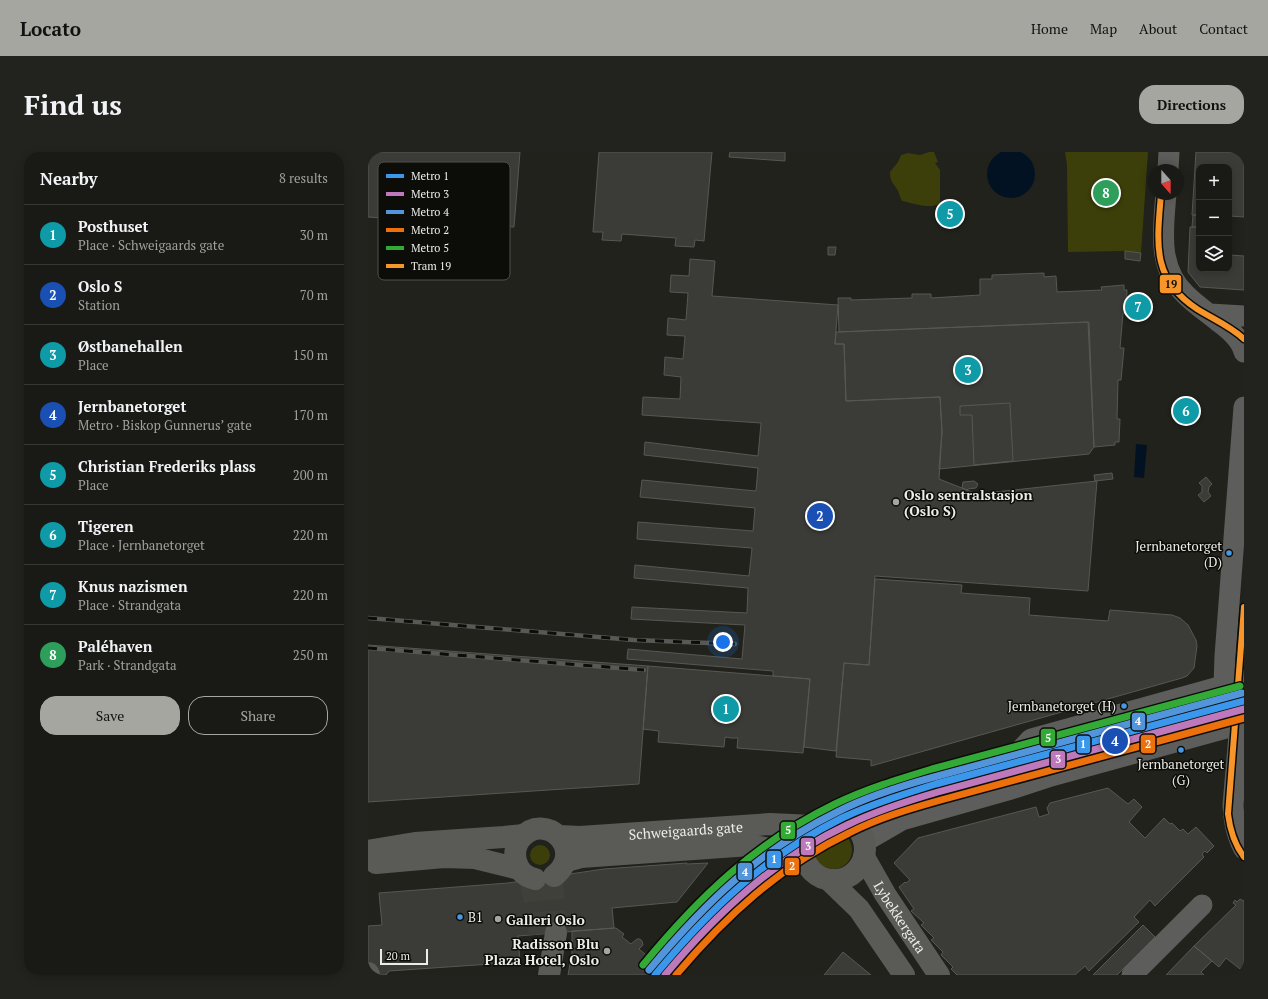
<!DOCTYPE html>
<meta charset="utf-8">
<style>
body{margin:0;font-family:"PT Serif",serif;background:#22231e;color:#f1f3f6}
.controls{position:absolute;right:12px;top:12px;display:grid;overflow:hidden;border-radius:8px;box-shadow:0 2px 10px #0003}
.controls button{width:36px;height:36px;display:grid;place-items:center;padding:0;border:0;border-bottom:1px solid #373834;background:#191a15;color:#f1f3f6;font:20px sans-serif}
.compass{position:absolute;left:780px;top:12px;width:36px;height:36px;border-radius:50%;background:#191a15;box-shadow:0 2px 10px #0003;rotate:159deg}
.scale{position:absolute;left:12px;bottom:10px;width:48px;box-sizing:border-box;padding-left:4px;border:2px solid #ecede7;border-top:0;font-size:11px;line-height:14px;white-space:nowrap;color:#ecede7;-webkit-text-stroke:3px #0c0d09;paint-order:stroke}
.you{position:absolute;left:355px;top:490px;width:14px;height:14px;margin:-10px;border:3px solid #fff;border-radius:50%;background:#1a73e8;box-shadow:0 0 0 6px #1a73e833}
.badge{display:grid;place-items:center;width:26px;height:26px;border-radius:50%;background:#a5a6a0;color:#fff;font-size:13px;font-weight:700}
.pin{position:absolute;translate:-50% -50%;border:2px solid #fff;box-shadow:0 1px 4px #0006}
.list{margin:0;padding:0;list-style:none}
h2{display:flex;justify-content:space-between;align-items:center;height:52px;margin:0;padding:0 16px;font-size:17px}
h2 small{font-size:13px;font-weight:400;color:#9fa1a0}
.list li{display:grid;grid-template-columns:26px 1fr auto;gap:12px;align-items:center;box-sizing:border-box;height:60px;padding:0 16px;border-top:1px solid #373834}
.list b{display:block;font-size:15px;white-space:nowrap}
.list p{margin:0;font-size:13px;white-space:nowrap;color:#9fa1a0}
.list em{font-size:13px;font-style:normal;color:#9fa1a0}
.actions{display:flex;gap:8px;padding:12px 16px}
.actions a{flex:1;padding:9px 0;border:1px solid #a5a6a0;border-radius:16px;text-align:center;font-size:14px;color:#a5a6a0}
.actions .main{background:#a5a6a0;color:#111}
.icon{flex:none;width:22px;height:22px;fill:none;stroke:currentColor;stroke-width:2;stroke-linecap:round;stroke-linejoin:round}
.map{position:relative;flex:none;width:876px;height:823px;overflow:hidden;border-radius:16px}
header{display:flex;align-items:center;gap:24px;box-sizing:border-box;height:56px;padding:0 20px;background:#a5a6a0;color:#111}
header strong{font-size:19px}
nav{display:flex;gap:22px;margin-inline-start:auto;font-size:14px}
.intro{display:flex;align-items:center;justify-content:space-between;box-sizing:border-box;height:96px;padding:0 24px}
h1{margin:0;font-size:28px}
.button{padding:10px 18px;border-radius:16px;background:#a5a6a0;color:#111;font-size:14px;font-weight:700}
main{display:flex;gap:24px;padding:0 24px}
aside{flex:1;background:#191a15;border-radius:16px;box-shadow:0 2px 10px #0003}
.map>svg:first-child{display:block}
.green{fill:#3c3f09}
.water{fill:#031223}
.building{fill:#3b3b37;stroke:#575853}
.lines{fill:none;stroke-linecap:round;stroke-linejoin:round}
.highway-tunnel{stroke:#3f403a;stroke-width:22;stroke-dasharray:22 11;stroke-linecap:butt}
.minor{stroke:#5d5e5c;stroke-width:21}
.highway{stroke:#5a5b57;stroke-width:22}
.rail-casing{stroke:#585854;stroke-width:4.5}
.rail{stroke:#0c0d09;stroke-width:3;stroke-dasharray:9;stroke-linecap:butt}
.tram-1-casing{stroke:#0c0d09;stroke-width:9}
.tram-1{stroke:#f7942a;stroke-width:6}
.metro-1-casing{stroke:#0c0d09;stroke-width:10}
.metro-2-casing{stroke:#0c0d09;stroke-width:10}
.metro-3-casing{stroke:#0c0d09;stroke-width:10}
.metro-4-casing{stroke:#0c0d09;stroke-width:10}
.metro-5-casing{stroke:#0c0d09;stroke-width:10}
.metro-1{stroke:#3a97eb;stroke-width:7}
.metro-2{stroke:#bd79bb;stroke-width:7}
.metro-3{stroke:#5395db;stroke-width:7}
.metro-4{stroke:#ec700c;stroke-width:7}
.metro-5{stroke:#32aa35;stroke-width:7}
.poi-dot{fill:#a5a6a0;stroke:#0c0d09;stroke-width:1.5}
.bus-dot{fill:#4699e1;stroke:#0c0d09;stroke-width:1.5}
.labels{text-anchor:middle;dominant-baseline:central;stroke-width:3;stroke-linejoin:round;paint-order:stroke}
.bus-label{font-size:13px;fill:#ecede7;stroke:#0c0d09;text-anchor:end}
.poi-label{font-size:14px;font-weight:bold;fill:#ecede7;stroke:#0c0d09;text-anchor:start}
.street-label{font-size:14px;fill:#ecede7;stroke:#0c0d09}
.key{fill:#0c0d09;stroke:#4f504c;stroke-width:1}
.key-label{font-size:11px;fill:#ecede7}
.line-badge{stroke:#0c0d09;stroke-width:1.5}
.badge-label{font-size:11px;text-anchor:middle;font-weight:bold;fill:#fff}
.pale-badge-label{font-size:11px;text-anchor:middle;font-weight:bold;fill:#111}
</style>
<header>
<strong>Locato</strong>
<nav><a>Home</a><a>Map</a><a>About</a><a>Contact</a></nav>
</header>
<div class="intro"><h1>Find us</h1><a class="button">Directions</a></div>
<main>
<aside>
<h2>Nearby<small>8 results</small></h2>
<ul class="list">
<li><span class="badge" style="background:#0f9aa8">1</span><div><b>Posthuset</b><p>Place · Schweigaards gate</p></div><em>30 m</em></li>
<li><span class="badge" style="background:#1a4fb4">2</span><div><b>Oslo S</b><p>Station</p></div><em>70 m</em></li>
<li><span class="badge" style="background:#0f9aa8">3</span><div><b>Østbanehallen</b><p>Place</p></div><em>150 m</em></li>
<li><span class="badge" style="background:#1a4fb4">4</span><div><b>Jernbanetorget</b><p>Metro · Biskop Gunnerus’ gate</p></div><em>170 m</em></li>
<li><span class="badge" style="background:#0f9aa8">5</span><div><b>Christian Frederiks plass</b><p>Place</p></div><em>200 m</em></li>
<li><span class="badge" style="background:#0f9aa8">6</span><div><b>Tigeren</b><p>Place · Jernbanetorget</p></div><em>220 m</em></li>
<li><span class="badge" style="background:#0f9aa8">7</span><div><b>Knus nazismen</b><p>Place · Strandgata</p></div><em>220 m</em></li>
<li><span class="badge" style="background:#2e9e5b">8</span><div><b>Paléhaven</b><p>Park · Strandgata</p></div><em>250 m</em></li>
</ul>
<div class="actions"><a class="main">Save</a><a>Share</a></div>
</aside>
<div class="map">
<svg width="876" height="823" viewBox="0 0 876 823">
<rect width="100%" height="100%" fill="#21221c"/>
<!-- green -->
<path class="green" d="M561,0H566L570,10L567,11L572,18V51C564,58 544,51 534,49C532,46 532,43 530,39C526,31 522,31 522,20L530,10L533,3L540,1L552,3Z
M697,0H780L773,101L757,99L700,100L699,13Z
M446 698a19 19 0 1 1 38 0a19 19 0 1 1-38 0Z
M162 703a10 10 0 1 1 20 0a10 10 0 1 1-20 0Z"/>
<!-- water -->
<path class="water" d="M619 22a24 24 0 1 1 48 0a24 24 0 1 1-48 0Z
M768,292L779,293L776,326L766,325Z"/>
<!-- building -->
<path class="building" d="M0,0H152L146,75L0,65Z
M231,0H344L336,89L327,88L326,95L307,94L308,86L254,82L253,89L234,88L235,80H225Z
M362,0H417V9L361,5Z
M828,0H876V65L861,64V15H831V63H824Z
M825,63H831V75H824Z
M822,75H831V117H861V103L876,104V138L832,135L820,120Z
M460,95H468L467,103H460Z
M757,99L773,101L772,109L757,107Z
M322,107L347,109L344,144L470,153L467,192H476L478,249L572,245L574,280L571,327L609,342L729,329L720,439L507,424L501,513L476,511L468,599L436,595L442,527L405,524V519L259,507L260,497L374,507L377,473L263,467L264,455L379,461L380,436L266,426L267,413L381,424L384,396L269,387L270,370L385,379L387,356L272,345L274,328L388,339L390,316L276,303L277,290L390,304L393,271L274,263L275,245L312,247L313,225L296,223L297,205L315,207L317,184L299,183L300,166L318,168L320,141L302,140L303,123L321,124Z
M676,121V125L688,124L689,140L734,138L733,135L756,133V138H759L758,161H755L752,196H756L753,228H750L749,267H752L751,290H747V293L726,295L720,170L471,180L470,146H483V148L544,146V142H563V146L612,143V127H624V123Z
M721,170L726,295L721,302L571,317L574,280L572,245L478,249L476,192H467L468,180Z
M642,251L645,309L606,313L604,263H592V254Z
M744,321L745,327L727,329L726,323Z
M838,325L844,332L841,335L840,340L843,344L836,350L830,343L834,340V334L831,331Z
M606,329L610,332L608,336L600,337L599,338L594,336L595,330Z
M507,427L594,433L593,441L662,446L661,463L740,469L742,458L804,463L812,466L820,473L828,488L829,494L826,516L819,524L814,526L503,614V608L468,605L476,511L501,513Z
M0,493L280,514L271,632L0,650Z
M280,514L442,527L435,601L369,596L370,586H363L357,585L356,595L290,590L291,579L275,577Z
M740,636L760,652L766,647L774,655L761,670L777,686L796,666L802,672L804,671L812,679L815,677L820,682L828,675L846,694L839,701L837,699L834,702L836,705L787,754L782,748L766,765L771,770L721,819L717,814L707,823H589L583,817L585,815L573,803L575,800L563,788L566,786L553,773L556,771L543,759L546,757L531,735L537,730L538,731L542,728L526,711L550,686L668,655L671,665L681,662L679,656L682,651Z
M319,711V712L340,711L309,750L244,756L246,776L150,784L152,810L21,819L18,823H0V774L14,773L11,741L140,731L236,717Z
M872,747L876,749V820L858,806L851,815L826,794L868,753L865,751L867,748L869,750Z
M775,773L787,785L749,823H725Z
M248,776L256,782L254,785L263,792L269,787H272L274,789L275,793L271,797L289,812L280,823H200L204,801V779Z
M826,794L844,809L833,820L836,823H798Z
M475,800L503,823H456Z"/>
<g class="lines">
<!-- highway-tunnel -->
<path class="highway-tunnel" d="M184,726L188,781
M162,728L166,745L172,782"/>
<!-- minor -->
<path class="minor" d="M800,18L801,0
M798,42C795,78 789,116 818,143C828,153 840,161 851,170C862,178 873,187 876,200
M842,162L876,164
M876,564L872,572L865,653C866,669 868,682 876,697
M872,572L856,533L857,504L876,255
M475,667L528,649L634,618L663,587L876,528
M496,690L534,668L640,638L680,625L876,571
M764,823L834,753"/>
<!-- highway -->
<g class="highway">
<circle cx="466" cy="697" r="31"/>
<path id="s1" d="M191,684L212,685L402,672L445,674"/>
<path d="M0,699L47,691L136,685L156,683"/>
<path id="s2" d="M496,705L517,742L571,823"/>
<path d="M198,709L213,705L382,693L420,701L436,707"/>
<path d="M8,711L76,705L107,706L151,717"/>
<path d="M167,727C157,725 150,718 148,709C146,701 148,692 153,686C177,658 219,698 186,724"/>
<path d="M461,728L491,757L536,823"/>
<path d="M0,821L1,823"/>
<path d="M181,823L188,781"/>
</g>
<defs>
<path id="rail" d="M0,466L266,488L367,492
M0,496L276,518"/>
</defs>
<!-- rail casing -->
<use href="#rail" class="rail-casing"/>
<!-- rail -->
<use href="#rail" class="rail"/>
<defs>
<path id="tram-1" d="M793,42C789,91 783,127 829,157C845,167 862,174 876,187
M876,455L860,662C862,678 866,692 876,705"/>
</defs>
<!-- tram-1 casing -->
<use href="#tram-1" class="tram-1-casing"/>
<!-- tram-1 -->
<use href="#tram-1" class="tram-1"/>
<defs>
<path id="metro-1" d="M287,823C341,758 397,704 474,666C504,652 536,642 568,632L876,549"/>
<path id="metro-2" d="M297,823C348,762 406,707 479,673C508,659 539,649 570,640L876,557"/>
<path id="metro-3" d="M281,818C337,751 390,699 469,660C500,644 533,634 566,625L874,541"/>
<path id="metro-4" d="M308,823C357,765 412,714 481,681C510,666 541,657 573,648L876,566"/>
<path id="metro-5" d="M275,813C331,745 387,691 467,652C498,637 531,627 564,617L872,534"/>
</defs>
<!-- metro-1 casing -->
<use href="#metro-1" class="metro-1-casing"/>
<!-- metro-2 casing -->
<use href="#metro-2" class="metro-2-casing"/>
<!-- metro-3 casing -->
<use href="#metro-3" class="metro-3-casing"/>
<!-- metro-4 casing -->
<use href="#metro-4" class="metro-4-casing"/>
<!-- metro-5 casing -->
<use href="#metro-5" class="metro-5-casing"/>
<!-- metro-1 -->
<use href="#metro-1" class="metro-1"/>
<!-- metro-2 -->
<use href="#metro-2" class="metro-2"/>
<!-- metro-3 -->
<use href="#metro-3" class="metro-3"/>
<!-- metro-4 -->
<use href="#metro-4" class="metro-4"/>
<!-- metro-5 -->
<use href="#metro-5" class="metro-5"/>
</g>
<!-- markers -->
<g class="poi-dot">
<circle cx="528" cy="350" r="4"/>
<circle cx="130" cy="767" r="4"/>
<circle cx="239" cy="799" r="4"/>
</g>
<g class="bus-dot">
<circle cx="861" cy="401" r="3.5"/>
<circle cx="756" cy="554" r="3.5"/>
<circle cx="813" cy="598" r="3.5"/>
<circle cx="92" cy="765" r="3.5"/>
</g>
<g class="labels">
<!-- bus labels -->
<g class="bus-label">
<text x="854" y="394">Jernbanetorget<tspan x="854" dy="16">(D)</tspan></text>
<text x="748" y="554">Jernbanetorget (H)</text>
<text x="813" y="612" text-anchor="middle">Jernbanetorget<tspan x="813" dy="16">(G)</tspan></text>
<text x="100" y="765" text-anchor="start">B1</text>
</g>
<!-- poi labels -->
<g class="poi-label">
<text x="536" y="342">Oslo sentralstasjon<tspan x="536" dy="16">(Oslo S)</tspan></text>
<text x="138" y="767">Galleri Oslo</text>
<text x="231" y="791" text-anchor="end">Radisson Blu<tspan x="231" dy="16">Plaza Hotel, Oslo</tspan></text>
</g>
<!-- street labels -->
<g class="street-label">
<text stroke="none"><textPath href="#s1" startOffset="127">Schweigaards gate</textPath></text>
<text stroke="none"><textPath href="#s2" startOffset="70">Lybekkergata</textPath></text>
</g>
</g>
<!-- legend -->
<rect x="10" y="10" width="132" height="118" rx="6" class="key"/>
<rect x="18" y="22" width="18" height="4" fill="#3a97eb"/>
<rect x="18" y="40" width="18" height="4" fill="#bd79bb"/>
<rect x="18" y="58" width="18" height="4" fill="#5395db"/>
<rect x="18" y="76" width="18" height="4" fill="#ec700c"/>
<rect x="18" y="94" width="18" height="4" fill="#32aa35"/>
<rect x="18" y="112" width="18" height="4" fill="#f7942a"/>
<g class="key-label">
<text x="43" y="28">Metro 1</text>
<text x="43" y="46">Metro 3</text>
<text x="43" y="64">Metro 4</text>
<text x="43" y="82">Metro 2</text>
<text x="43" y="100">Metro 5</text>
<text x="43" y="118">Tram 19</text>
</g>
<g class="line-badge">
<rect x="791" y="122" width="23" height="20" rx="4" fill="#f7942a"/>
<rect x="763" y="560" width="15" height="19" rx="4" fill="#5395db"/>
<rect x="672" y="576" width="16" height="19" rx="4" fill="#32aa35"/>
<rect x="772" y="582" width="16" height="20" rx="4" fill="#ec700c"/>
<rect x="708" y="583" width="15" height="19" rx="4" fill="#3a97eb"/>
<rect x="682" y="598" width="16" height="19" rx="4" fill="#bd79bb"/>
<rect x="412" y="669" width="16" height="19" rx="4" fill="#32aa35"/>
<rect x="432" y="685" width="15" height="19" rx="4" fill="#bd79bb"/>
<rect x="398" y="698" width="16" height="19" rx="4" fill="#3a97eb"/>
<rect x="416" y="705" width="16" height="19" rx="4" fill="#ec700c"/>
<rect x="369" y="710" width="16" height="19" rx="4" fill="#5395db"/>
</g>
<g class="badge-label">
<text x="770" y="573">4</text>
<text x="680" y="590">5</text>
<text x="780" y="596">2</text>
<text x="715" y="596">1</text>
<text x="690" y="611">3</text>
<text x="420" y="682">5</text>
<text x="440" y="698">3</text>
<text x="406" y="711">1</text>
<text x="424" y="718">2</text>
<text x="377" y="724">4</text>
</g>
<g class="pale-badge-label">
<text x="803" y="136">19</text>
</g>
</svg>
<div class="controls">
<button>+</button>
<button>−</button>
<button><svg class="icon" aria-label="layers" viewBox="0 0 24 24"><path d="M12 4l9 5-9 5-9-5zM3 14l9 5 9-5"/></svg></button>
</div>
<svg class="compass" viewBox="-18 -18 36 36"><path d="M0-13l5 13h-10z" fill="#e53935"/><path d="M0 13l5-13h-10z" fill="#9fa1a0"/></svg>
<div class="scale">20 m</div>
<div class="you"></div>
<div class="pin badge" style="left:358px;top:557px;background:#0f9aa8">1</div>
<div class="pin badge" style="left:452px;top:364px;background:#1a4fb4">2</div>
<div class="pin badge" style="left:600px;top:218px;background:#0f9aa8">3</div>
<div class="pin badge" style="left:747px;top:589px;background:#1a4fb4">4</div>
<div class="pin badge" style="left:582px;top:62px;background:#0f9aa8">5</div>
<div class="pin badge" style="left:818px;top:259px;background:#0f9aa8">6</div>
<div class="pin badge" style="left:770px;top:155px;background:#0f9aa8">7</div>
<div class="pin badge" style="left:738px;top:41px;background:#2e9e5b">8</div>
</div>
</main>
